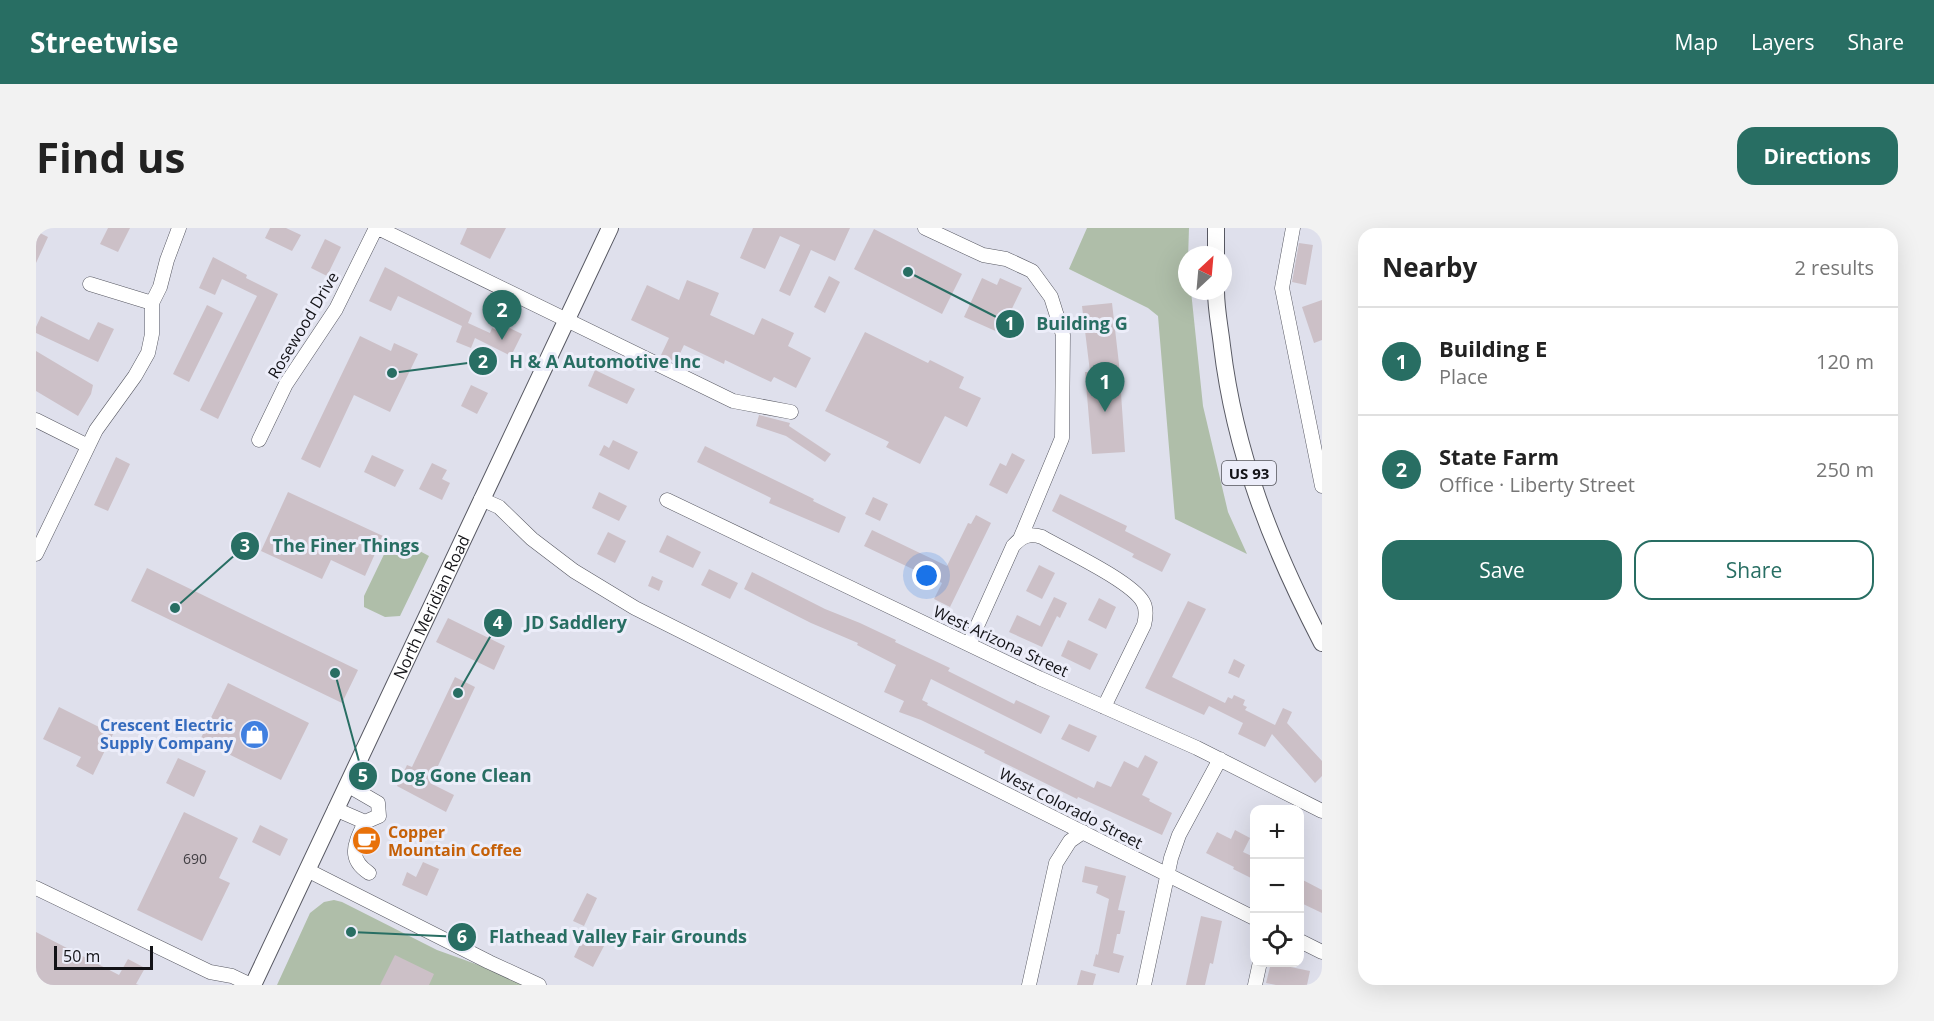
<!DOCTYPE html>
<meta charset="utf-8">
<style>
body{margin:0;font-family:"Open Sans",sans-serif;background:#f2f2f2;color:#222}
.controls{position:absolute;right:18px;bottom:18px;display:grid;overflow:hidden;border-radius:12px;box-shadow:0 6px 24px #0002}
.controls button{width:54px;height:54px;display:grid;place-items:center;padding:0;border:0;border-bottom:2px solid #e0e0e0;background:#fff;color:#222;font:30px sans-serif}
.compass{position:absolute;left:1142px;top:18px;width:54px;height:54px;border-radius:50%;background:#fff;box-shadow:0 6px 24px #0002;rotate:26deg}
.scale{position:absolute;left:18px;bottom:15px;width:99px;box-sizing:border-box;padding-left:6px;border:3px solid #131317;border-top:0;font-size:16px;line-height:21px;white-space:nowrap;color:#131317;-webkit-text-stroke:4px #ecedf9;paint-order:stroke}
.you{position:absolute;left:891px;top:348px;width:21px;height:21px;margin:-15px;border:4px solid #fff;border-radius:50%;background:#1a73e8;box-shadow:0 0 0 9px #1a73e833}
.badge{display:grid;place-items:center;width:39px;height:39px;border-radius:50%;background:#286e63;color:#fff;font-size:20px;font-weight:700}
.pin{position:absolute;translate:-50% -50px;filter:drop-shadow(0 2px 3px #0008)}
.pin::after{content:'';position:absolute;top:32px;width:21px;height:18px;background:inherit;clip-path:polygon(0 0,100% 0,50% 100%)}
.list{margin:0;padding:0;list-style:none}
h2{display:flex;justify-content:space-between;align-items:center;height:78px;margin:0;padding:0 24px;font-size:26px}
h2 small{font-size:20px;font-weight:400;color:#767676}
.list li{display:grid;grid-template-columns:39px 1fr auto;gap:18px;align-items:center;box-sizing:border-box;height:108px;padding:0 24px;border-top:2px solid #e0e0e0}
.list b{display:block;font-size:22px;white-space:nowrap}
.list p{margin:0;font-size:20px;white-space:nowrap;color:#767676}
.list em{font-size:20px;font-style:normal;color:#767676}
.actions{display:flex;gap:12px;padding:18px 24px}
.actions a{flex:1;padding:14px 0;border:2px solid #286e63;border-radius:18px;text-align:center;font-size:21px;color:#286e63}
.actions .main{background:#286e63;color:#fff}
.icon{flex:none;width:33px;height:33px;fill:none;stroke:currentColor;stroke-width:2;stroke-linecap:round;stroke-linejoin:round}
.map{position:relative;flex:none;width:1286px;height:757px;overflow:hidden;border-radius:18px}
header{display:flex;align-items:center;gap:36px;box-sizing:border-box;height:84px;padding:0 30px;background:#286e63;color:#fff}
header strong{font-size:28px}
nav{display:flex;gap:33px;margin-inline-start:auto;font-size:21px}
.intro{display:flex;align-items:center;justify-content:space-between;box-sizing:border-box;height:144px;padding:0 36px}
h1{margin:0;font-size:42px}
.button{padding:15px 27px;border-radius:18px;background:#286e63;color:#fff;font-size:21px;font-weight:700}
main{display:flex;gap:36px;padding:0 36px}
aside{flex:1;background:#fff;border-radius:18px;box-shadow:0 6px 24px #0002}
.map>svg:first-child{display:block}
.green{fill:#afbea9}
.building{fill:#ccc0c7}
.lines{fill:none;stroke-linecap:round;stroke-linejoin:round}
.minor-casing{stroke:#575862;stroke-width:15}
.major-casing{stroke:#575862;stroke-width:18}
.minor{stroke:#fff;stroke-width:14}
.major{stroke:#fff;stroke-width:16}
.labels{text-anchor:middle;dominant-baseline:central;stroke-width:6;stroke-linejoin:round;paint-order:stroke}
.number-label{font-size:14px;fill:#413e43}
.shield{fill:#ecedf9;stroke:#54545b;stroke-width:1.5}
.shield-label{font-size:15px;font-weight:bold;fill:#131317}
.street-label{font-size:16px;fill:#131317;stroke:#ecedf9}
.shop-label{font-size:16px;font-weight:bold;fill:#366cbe;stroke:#ecedf9;text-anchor:end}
.food-label{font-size:16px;font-weight:bold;fill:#c56008;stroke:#ecedf9;text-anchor:start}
.leader{fill:none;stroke:#286e63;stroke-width:2}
.callout-dot{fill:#286e63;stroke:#ecedf9;stroke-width:2}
.mark-label{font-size:18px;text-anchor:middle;font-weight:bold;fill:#fff}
.callout-label{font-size:18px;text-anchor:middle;font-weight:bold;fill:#286e63;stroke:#ecedf9;stroke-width:6;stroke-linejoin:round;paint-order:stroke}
</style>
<header>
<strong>Streetwise</strong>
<nav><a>Map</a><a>Layers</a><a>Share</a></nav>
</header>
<div class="intro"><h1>Find us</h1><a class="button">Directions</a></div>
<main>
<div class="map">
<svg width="1286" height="757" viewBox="0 0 1286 757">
<rect width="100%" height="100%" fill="#dfe0ec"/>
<!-- green -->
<path class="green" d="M1051,0H1153L1151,63H1155L1167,178L1192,284L1211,326L1139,291L1122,88L1112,80L1033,41Z
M363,312L393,328L364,388L349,389L328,379V368L353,316Z
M298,672L306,674L401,722L462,744L489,757H241L274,685L288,674Z"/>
<!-- building -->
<path class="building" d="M72,0H94L82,24L64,16Z
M234,0H250L265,7L256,23L229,10Z
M431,0H470L454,31L424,16Z
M717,0H814L799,33L775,22L754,68L743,63L764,17L744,8L729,41L704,30Z
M838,1L926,46L906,86L818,41Z
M0,3L12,9L0,35Z
M289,11L305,19L291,48L275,40Z
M1263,15L1277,17L1270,57L1256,54Z
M177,29L211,47L210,50L242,66L182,191L164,182L221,68L186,51L179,67L163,60Z
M349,39L436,85L432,95L454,105L456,100L464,104L467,97L486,106L475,128L439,110L435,120L420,114L426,98L362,68L355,83L333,73Z
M793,48L804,54L789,85L778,79Z
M946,50L961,57L964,50L986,60L964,105L928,89Z
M651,52L683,65L674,87L718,107L726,90L758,105L752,118L775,130L760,160L738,149L735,154L689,132L688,136L648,117L640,134L625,127L633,110L595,92L611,57L643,72Z
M1286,72V112L1278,115L1266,79Z
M1076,75L1083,136L1089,224L1056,226L1049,144H1054L1046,78Z
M171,77L187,85L153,154L137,146Z
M5,88L53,112L62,94L78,101L62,134L0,105V99Z
M829,104L892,135L894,132L928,149L923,160L945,170L931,199L909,188L884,236L850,219L853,214L789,183Z
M324,108L355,123L358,115L382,126L354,184L318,167L284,240L265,231Z
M0,123L57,157L55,166L42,188L0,163Z
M559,142L599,161L591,176L552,158Z
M435,157L452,165L441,186L425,178Z
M723,187L754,195L753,198L795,226L789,234L750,208L720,198Z
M577,212L602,224L593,242L563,227L568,217L573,220Z
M669,218L778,271L777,273L810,289L803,305L733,275L735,270L661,234Z
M976,225L989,232L971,266L953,257L964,235L970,238Z
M336,227L368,242L359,259L328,244Z
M80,229L94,236L72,283L58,277Z
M396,235L411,242L406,251L414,255L406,272L383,261Z
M252,264L347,308L329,348L295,332L286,351L225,323Z
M563,264L591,278L583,293L556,280Z
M1024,266L1091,298L1089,303L1135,326L1126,344L1096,329L1098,326L1016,283Z
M837,269L852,276L844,293L829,286Z
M940,287L955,295L914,379L898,371L906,355L828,318L836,302L911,338L932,295L935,296Z
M572,304L590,313L579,335L561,326Z
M631,307L665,324L657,340L623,324Z
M1003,337L1019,345L1006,371L990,363Z
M111,340L322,442L306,475L95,373Z
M673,341L702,355L694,371L665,357Z
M716,344L789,381L824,395L860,412L859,414L914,440L912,443L978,476L980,472L1014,488L1005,506L895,451L886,472L892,475L891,477L1058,560L1061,553L1075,559L1088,533L1102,540L1109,527L1122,534L1106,567L1114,571L1113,573L1136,585L1126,607L1042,569L1041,571L948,525L949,523L885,492L863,484L868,473L848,464L860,437L821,417L822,415L775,395L708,361Z
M616,348L627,353L623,363L612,358Z
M1018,369L1031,375L1024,390L1021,388L1006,419L973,404L981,387L1004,398Z
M1063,370L1080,379L1070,401L1052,392Z
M1152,373L1170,381L1136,449L1189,475L1192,469L1196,471L1198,467L1209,472L1207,477L1211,479L1209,482L1239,497L1247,480L1256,484L1251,495L1286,533V548L1279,555L1236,506L1229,519L1202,506L1207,495L1173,478L1168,487L1109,460Z
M412,390L469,418L458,442L400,414Z
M1032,412L1062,426L1054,442L1025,428Z
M1198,431L1209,437L1203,450L1192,445Z
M419,449L439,459L394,555L418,567L410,584L361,558L371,537L376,539Z
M192,455L273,495L245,552L164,512Z
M23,479L77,506L57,547L40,538L45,529L7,511Z
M1033,496L1061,508L1053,524L1025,511Z
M142,530L170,543L158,569L130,555Z
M148,584L202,610L183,650L194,655L166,713L101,682Z
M224,597L252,611L244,628L216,614Z
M1199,602L1214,610L1207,624L1218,629V643L1215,650L1197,641L1198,639L1170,625L1181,604L1195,611Z
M387,634L403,641L391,668L366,657L371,644L380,649Z
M1049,638L1090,648L1082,682L1089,683L1084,706H1081L1077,725L1088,728L1083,745L1057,738L1060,726L1062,727L1073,671L1060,665L1062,658L1046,654Z
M1263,650L1286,662V685L1263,674Z
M551,665L561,670L548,698L537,693Z
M1165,688L1186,693L1177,736L1174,735L1169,757H1150Z
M0,704L83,747L92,731L109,740L100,756L103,757H0Z
M548,708L568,718L557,739L538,729Z
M359,727L398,746L393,757H344Z
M1235,735L1274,743L1271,757H1240L1230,755Z
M1045,742L1060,746L1057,757H1041Z"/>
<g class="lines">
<defs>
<path id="minor" d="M342,0L697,173L755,184
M889,0L947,27L970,31L996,43L1015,69L1027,107L1026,210L984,311
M1257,0L1246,60L1286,258
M54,56L116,75
M0,192L52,218
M223,212L250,156L300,81L340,0
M445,271L463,279L496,311L538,343L599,380L1218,690
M631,272L1003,450L1161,520L1286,583
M0,326L60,202L99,148L112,125L116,106V75L124,59L131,32L143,0
M933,416L977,318C986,308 993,305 1006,309C1030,323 1095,353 1107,374C1111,381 1110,389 1108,397L1068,479
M311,557L342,575L343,588L329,594C320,614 310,630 333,645
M299,581L329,594
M271,642L453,734L503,757
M0,660L174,744L196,748L215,757
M1264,713L1286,724
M993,757L1020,635L1034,613L1047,604
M1108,757L1135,630L1143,607L1184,531
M1219,757L1224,734"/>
<g id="major">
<path d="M1180,0V27"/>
<path d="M1180,63C1180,81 1184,100 1186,118C1199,226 1236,319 1286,415"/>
<path id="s1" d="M217,757L574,0"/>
</g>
</defs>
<!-- minor casing -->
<use href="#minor" class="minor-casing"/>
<!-- major casing -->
<use href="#major" class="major-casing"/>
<!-- minor -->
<use href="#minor" class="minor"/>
<!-- major -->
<use href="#major" class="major"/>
</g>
<!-- icons -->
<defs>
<symbol id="shop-disc" viewBox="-11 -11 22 22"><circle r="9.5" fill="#3f7fe0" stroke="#ecedf9"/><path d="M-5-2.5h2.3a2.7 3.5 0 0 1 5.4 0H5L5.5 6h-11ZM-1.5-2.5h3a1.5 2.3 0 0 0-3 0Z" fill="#fff"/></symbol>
<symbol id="cafe-disc" viewBox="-11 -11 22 22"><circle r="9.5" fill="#e8710a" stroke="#ecedf9"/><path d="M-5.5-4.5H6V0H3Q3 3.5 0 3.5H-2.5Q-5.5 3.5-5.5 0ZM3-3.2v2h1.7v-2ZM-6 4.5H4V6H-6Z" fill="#fff"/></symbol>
</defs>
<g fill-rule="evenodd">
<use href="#shop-disc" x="202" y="490" width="33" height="33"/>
<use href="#cafe-disc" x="314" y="596" width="33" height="33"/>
</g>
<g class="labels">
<!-- number labels -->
<g class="number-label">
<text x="159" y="630">690</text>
</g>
<!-- shield labels -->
<rect class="shield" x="1186" y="233" width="54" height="24" rx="4.5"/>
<g class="shield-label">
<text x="1213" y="245">US 93</text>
</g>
<!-- street labels -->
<g class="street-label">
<text transform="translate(267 97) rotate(-59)">Rosewood Drive</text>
<text stroke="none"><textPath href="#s1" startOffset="418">North Meridian Road</textPath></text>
<text transform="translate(965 413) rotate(25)">West Arizona Street</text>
<text transform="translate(1035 580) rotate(27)">West Colorado Street</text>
</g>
<!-- shop labels -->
<g class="shop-label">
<text x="197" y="497">Crescent Electric<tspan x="197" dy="18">Supply Company</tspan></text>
</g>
<!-- food labels -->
<g class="food-label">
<text x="352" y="604">Copper<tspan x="352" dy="18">Mountain Coffee</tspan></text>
</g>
</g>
<!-- callouts -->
<path class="leader" d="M872 44L974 96M356 145L447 133M139 380L209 318M422 465L462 395M299 445L327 548M315 704L426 709"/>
<g class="callout-dot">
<circle cx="872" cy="44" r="6"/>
<circle cx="356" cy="145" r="6"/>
<circle cx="139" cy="380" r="6"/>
<circle cx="422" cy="465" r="6"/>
<circle cx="299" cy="445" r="6"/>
<circle cx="315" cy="704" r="6"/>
<circle cx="974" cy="96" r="15"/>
<circle cx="447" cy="133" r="15"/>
<circle cx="209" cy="318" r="15"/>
<circle cx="462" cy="395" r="15"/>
<circle cx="327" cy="548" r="15"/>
<circle cx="426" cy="709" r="15"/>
</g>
<g class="mark-label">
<text x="974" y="102">1</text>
<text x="447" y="140">2</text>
<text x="209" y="324">3</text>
<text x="462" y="401">4</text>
<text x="327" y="554">5</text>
<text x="426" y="715">6</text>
</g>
<g class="callout-label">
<text x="1046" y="102">Building G</text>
<text x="569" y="140">H &amp; A Automotive Inc</text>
<text x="310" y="324">The Finer Things</text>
<text x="540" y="401">JD Saddlery</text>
<text x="425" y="554">Dog Gone Clean</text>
<text x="582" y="715">Flathead Valley Fair Grounds</text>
</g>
</svg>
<div class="controls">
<button>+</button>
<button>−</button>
<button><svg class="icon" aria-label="locate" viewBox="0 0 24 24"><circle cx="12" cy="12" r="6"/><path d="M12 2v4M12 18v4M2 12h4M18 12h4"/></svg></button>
</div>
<svg class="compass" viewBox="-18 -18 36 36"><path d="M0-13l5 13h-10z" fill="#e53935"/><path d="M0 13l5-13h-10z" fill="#767676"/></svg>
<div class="scale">50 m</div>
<div class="you"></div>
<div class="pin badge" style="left:1069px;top:184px">1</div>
<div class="pin badge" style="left:466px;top:112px">2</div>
</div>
<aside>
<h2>Nearby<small>2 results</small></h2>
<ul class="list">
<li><span class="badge">1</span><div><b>Building E</b><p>Place</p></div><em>120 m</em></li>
<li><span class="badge">2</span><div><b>State Farm</b><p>Office · Liberty Street</p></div><em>250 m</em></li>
</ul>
<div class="actions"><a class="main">Save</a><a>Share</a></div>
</aside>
</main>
